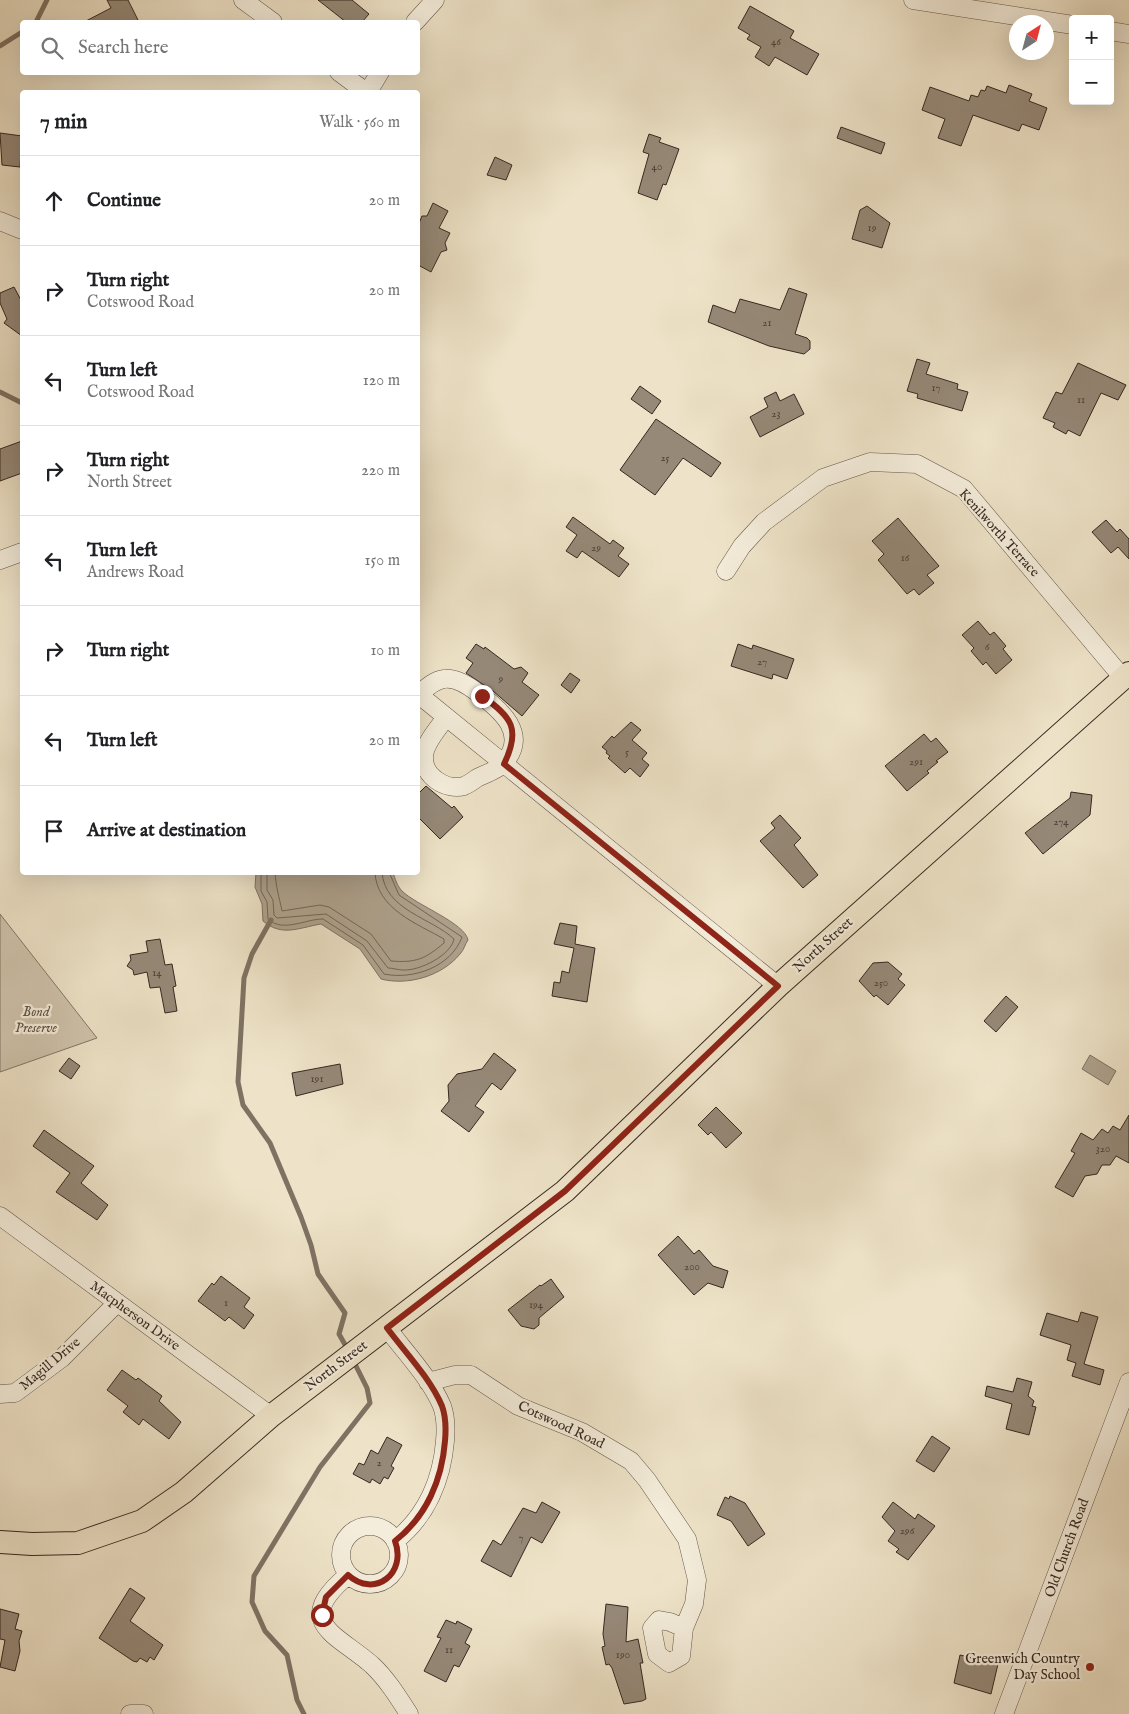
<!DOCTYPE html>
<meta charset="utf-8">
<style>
body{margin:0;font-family:"IM FELL English",serif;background:#f2f2f2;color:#202124}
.controls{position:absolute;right:15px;top:15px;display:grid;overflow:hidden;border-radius:5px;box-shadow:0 5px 20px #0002}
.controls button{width:45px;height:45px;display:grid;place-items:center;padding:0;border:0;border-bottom:1px solid #e0e0e0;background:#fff;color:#202124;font:25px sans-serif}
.compass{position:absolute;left:1009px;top:15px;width:45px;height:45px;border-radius:50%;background:#fff;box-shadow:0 5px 20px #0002;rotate:36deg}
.stop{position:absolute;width:15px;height:15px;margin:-11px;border:4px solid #8f2418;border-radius:50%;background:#fff}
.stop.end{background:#8f2418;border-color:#fff;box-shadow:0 1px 5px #0008}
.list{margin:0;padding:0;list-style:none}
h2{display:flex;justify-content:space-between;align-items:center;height:65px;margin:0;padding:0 20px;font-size:21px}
h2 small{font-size:16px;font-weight:400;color:#757577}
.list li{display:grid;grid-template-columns:32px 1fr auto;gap:15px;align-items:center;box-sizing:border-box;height:90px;padding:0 20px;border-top:1px solid #e0e0e0}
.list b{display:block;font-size:19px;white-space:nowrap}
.list p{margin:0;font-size:16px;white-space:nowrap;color:#757577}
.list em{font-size:16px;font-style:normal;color:#757577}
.icon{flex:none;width:28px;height:28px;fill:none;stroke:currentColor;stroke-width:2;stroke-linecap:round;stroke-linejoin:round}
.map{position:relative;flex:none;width:1129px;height:1714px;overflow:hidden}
.search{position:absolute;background:#fff;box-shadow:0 5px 20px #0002;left:20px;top:20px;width:400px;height:55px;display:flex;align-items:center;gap:12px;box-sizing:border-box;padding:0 18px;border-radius:5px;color:#757577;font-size:19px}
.panel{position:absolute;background:#fff;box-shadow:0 5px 20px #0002;left:20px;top:90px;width:400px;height:785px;border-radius:5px}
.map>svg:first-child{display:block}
.green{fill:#cfc3ac;stroke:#827666}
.water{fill:#afa38f;stroke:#7f7263}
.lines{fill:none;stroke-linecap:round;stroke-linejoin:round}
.shore{stroke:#726658;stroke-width:1}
.stream{stroke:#7f7263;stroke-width:5}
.building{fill:#968978;stroke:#362821}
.minor-casing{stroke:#64574b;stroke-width:19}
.major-casing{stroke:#362821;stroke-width:24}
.minor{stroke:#f4eddb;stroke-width:18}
.major{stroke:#eee3c8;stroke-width:22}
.route{stroke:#8f2418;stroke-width:6}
.poi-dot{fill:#8f2418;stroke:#f4eddb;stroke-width:2}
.labels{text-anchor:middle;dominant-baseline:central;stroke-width:4.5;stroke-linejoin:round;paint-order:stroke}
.number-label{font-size:11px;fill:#4e4037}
.street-label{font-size:14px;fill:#362821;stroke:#f4eddb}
.park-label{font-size:14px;font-style:italic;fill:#5c4f44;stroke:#f4eddb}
.poi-label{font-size:14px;fill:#362821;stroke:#f4eddb;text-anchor:end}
</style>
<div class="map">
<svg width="1129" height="1714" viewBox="0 0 1129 1714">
<rect width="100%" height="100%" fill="#eee3c8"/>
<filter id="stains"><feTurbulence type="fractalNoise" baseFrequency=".004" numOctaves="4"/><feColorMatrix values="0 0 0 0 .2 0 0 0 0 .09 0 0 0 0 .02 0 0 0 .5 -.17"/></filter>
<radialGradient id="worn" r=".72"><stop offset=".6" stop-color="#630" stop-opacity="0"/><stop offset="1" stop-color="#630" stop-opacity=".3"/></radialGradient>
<!-- green -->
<path class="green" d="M0,914L97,1038L0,1072Z"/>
<!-- water -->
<path class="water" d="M256,873H393C395,878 397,886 402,891C416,905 465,923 468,940C465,944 464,950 460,954C442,976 408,986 381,979L360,949L321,924C298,928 282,937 263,921L262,904L255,887Z
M1090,1055L1116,1071L1108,1085L1082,1069Z"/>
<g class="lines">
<!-- shore -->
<path class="shore" d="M261,872V891L267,902L268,919C283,933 305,919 323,919L363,945L384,974C413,980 451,967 462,937L399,895L389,872
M267,872V890L273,900L274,915L277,918L326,914L367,941L388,968C393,968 398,970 403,970C420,971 451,955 454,939C432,918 384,910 382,872
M275,872C276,888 279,896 282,911L320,905L329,907L371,934L391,961C416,963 425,959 444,943V939C418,924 376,909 375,872"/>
<!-- stream -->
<path class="stream" d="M36,22L47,0
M0,46L22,32
M0,392L22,403
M271,920L252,954L244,978L238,1082L243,1105L270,1143L301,1217L311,1245L318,1274L345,1313L339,1334L348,1350
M304,1714L297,1700L287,1655L265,1631L252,1602L254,1576L320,1467L370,1403L367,1388L353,1360"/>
</g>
<!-- building -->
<path class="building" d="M107,0H128L139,22H84L111,8Z
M318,0H352L369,14L362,22H346Z
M750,6L794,31L790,38L819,54L807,75L775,57L769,66L755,57L761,47L747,39L750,35L738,28Z
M1009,85L1032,94L1029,101L1047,108L1039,130L1022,124L1019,131L973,115L961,146L938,138L945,119L922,110L930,87L969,101L971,95L978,97L981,90L985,91L987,86L1006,93Z
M841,127L885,143L881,154L837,138Z
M0,133L22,136L20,167L2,165Z
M649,134L661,138L659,142L679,149L666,185L663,184L657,200L638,193L649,154L643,152Z
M495,157L512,165L506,180L487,175Z
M433,203L448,211L439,228L450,233L445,243L447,250L441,252L431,272L418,265V226L422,216H427Z
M867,206L890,223L882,248L852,239L860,210Z
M14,287L22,302V336L4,323L7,319L0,303V293Z
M789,288L807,294L795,334L807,338L810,341V349L804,354L769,346L708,322L713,305L735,313L740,299L780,310Z
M917,359L930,363L926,374L958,384L957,389L968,392L962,411L917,398L918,394L907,391Z
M1078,363L1126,385L1118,400L1101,393L1080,436L1068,430L1066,434L1053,427L1055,423L1043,418L1056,392L1062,394Z
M640,386L661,401L652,414L631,399Z
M776,392L780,401L794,394L804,414L760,437L750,417L768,407L764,398Z
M656,419L721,463L711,477L683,458L655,495L620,470Z
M22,441V473L0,481V449Z
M573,517L610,544L613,540L624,548L618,556L629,564L619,577L582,551L577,558L566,551L577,535L566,527Z
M898,518L939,566L927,575L934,583L919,595L914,589L907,594L878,560L884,554L872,541Z
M1106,520L1117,532L1120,529L1129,539V559L1118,547L1111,553L1092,532Z
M978,621L990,635L994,632L1006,646L1003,649L1012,660L996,674L986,662L983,665L971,651L974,648L962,635Z
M476,644L484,649L485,647L514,669L521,667L528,673L522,682L539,695L522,716L493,691L466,673L473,663L466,658Z
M738,644L752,649L753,645L794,659L787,679L773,674L772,679L731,666Z
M570,673L580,680L571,693L561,685Z
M631,722L641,730L632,740L647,753L642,759L649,765L640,777L630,768L625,773L608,758L610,756L606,753L607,751L602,747L612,736L614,738Z
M924,734L931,742L936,738L948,752L936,761L938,762L927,771L929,773L907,791L885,766Z
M426,786L452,808L454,806L463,817L440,839L418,817V794Z
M1071,792L1092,795L1090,815L1043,854L1025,833L1070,798Z
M780,815L801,838L794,845L818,875L803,888L760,841L775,828L771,823Z
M560,923L577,926L575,944L595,948L587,1002L552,996L554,982L560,983L562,971L569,973L574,948L554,944Z
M160,939L165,965L172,964L176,986L173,987L177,1011L165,1013L160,987L150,988L147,972L134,975L133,970L127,966L131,960L130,955L148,952L146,941Z
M888,962L902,974L898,979L905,985L888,1005L876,995L874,997L859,981L873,963Z
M1006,996L1018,1007L996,1032L984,1021Z
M494,1053L516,1070L501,1090L492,1083L475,1106L484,1112L469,1132L441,1111L449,1101L448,1085L457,1074L482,1069Z
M69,1058L80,1066L71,1079L59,1071Z
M340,1064L343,1084L296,1096L292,1073Z
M716,1107L742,1133L726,1148L711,1132L708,1135L698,1125Z
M1129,1115V1163L1116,1156L1110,1165H1102L1097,1174L1085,1176L1073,1197L1055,1187L1075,1153L1071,1151L1081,1133L1093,1140L1102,1129L1108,1133L1113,1126L1120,1130Z
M44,1130L94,1166L81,1183L108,1205L97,1220L56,1192L70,1173L33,1146Z
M678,1236L694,1254L699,1250L713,1266L728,1271L723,1288L708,1283L694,1295L658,1255Z
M221,1276L250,1298L244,1307L254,1315L244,1329L229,1317L225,1321L198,1301L212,1283L214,1285Z
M551,1279L564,1297L539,1318V1325L534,1329L521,1326L508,1310L540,1285L541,1286Z
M1081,1312L1098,1317L1084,1364L1104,1370L1100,1385L1072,1376L1076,1363L1067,1360L1071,1345L1040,1335L1047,1313L1078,1322Z
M122,1370L136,1380L138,1378L162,1396L159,1401L181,1422L169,1439L143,1419L139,1425L123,1412L128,1406L107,1390Z
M1017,1378L1032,1382L1028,1396L1034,1401L1032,1406L1036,1407L1029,1435L1006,1429L1012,1404L985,1396L987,1386L1013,1392Z
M932,1436L950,1448L934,1472L916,1461Z
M387,1437L402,1445L391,1466L394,1468L388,1479L384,1477L380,1484L372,1479L370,1483L353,1474L359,1463L364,1465L371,1450L378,1454Z
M730,1496L745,1503L765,1534L748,1546L731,1521L717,1515L725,1497L729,1499Z
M542,1502L560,1512L542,1543L531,1537L511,1577L481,1561L493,1540L501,1545L523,1508L536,1513Z
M893,1502L915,1519L918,1514L935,1526L908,1560L896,1552L899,1549L888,1541L895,1531L882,1517Z
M130,1588L145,1598L130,1621L163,1645L154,1660L150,1657L147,1662L140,1658L137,1662L133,1661L99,1638Z
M606,1604L628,1607L626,1642L638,1639L643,1663H640L646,1699L642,1701L624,1704L612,1668L609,1664L606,1665L602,1647L605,1646L603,1634Z
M0,1609L19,1614L15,1629L22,1631L19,1641L20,1651L15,1671L0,1667L5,1640L0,1639Z
M446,1620L456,1624L457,1621L472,1629L465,1643L470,1646L459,1667L454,1665L446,1682L424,1671L441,1638L437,1637Z
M960,1655L998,1664L991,1694L954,1683Z"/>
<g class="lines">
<defs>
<path id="minor" d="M243,0L273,22
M913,0L1073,25
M415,22L435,0
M1110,31L1129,34
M339,72L366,92
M368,92L380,72
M0,221L22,230
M0,560L22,552
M726,571L742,546L764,522L823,478L870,462L917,464L964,489L1123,678
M418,694L778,986
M418,695C425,689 434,680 444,679C456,677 469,686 478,693C501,710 529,734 504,763C498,770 485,774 477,778C473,781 469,784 464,786C446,791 423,776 424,757C424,743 439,728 446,717
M0,1216L271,1416
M387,1328C405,1352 430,1378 442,1406C446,1417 446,1430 445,1441C442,1479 427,1516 395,1541
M428,1382L455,1375H471L518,1406L582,1432L631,1461L647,1480L687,1539L697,1580L694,1604L684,1628L681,1656L669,1663L657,1654L652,1628L659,1620L670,1622L684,1628
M0,1394L15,1393L62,1358L117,1303
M341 1555a29 29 0 1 1 58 0a29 29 0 1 1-58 0Z
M348,1575C291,1623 337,1634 372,1665C387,1679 398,1697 409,1714
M130,1714H144
M1004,1714L1129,1382"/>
<path id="major" d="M0,1542L32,1544L78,1543L142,1521L184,1492L271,1416L565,1191L778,986L1129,673"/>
</defs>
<!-- minor casing -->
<use href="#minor" class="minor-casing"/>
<!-- major casing -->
<use href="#major" class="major-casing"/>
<!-- minor -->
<use href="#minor" class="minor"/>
<!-- major -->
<use href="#major" class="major"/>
</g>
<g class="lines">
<!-- route -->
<path class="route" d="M322,1615L326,1597L348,1575C375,1599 407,1573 395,1541C427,1516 442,1479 445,1441C446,1430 446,1417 442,1406C430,1378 405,1352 387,1328L565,1191L778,986L504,764C521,729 512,717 482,696"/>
</g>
<!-- markers -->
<circle class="poi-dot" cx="1090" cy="1667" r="5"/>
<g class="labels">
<!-- number labels -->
<g class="number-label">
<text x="776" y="42">46</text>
<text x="657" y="167">40</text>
<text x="872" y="228">19</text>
<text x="767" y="323">21</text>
<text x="936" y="388">17</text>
<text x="1081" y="400">11</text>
<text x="776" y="414">23</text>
<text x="665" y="458">25</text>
<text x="596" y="548">29</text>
<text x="905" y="558">16</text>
<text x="987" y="647">6</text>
<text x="762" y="662">27</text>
<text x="501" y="679">9</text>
<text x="627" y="752">5</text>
<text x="916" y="762">291</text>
<text x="1061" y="822">274</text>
<text x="157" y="973">14</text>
<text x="881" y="983">250</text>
<text x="317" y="1079">191</text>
<text x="1103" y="1149">320</text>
<text x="692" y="1267">200</text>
<text x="226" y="1303">1</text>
<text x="536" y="1305">194</text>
<text x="379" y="1463">2</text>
<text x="907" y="1531">296</text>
<text x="521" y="1538">7</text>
<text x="449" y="1650">11</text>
<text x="623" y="1655">190</text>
</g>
<!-- street labels -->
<g class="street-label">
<text transform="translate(999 533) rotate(48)">Kenilworth Terrace</text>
<text transform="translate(823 945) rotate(-42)">North Street</text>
<text transform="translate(135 1316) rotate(36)">Macpherson Drive</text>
<text transform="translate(50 1364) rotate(-40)">Magill Drive</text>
<text transform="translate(336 1366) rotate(-37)">North Street</text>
<text transform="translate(561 1425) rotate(25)">Cotswood Road</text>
<text transform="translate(1067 1548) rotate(-70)">Old Church Road</text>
</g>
<!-- park labels -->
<g class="park-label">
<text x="36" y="1012">Bond<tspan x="36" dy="16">Preserve</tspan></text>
</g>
<!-- poi labels -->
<g class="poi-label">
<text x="1080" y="1659">Greenwich Country<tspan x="1080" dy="16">Day School</tspan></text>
</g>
</g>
<rect width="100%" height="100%" filter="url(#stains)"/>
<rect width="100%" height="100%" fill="url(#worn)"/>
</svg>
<div class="controls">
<button>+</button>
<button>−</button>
</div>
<svg class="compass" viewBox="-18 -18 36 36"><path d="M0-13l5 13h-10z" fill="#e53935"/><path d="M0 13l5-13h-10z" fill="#757577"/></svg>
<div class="stop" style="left:322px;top:1615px"></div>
<div class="stop end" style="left:482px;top:696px"></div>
<div class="search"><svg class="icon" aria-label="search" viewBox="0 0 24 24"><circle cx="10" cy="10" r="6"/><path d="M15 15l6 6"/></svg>Search here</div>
<section class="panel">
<h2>7 min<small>Walk · 560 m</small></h2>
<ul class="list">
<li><svg class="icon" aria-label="ahead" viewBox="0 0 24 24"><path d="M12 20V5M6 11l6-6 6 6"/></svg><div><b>Continue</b></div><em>20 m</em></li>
<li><svg class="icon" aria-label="right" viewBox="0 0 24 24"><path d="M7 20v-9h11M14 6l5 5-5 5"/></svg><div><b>Turn right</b><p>Cotswood Road</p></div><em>20 m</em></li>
<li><svg class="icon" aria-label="left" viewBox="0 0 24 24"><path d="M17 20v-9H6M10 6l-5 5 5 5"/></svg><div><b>Turn left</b><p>Cotswood Road</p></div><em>120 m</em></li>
<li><svg class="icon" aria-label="right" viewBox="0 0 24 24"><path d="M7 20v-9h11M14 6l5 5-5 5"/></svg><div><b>Turn right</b><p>North Street</p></div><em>220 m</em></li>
<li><svg class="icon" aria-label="left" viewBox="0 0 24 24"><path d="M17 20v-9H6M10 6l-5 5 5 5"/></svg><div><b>Turn left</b><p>Andrews Road</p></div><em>150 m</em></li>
<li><svg class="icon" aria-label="right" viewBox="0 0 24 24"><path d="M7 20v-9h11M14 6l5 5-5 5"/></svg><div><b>Turn right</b></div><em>10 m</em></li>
<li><svg class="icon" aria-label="left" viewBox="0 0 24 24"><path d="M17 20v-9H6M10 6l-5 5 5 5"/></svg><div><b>Turn left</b></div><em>20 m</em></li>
<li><svg class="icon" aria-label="arrive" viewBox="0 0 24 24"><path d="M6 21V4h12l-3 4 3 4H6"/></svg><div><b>Arrive at destination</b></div></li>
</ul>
</section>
</div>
